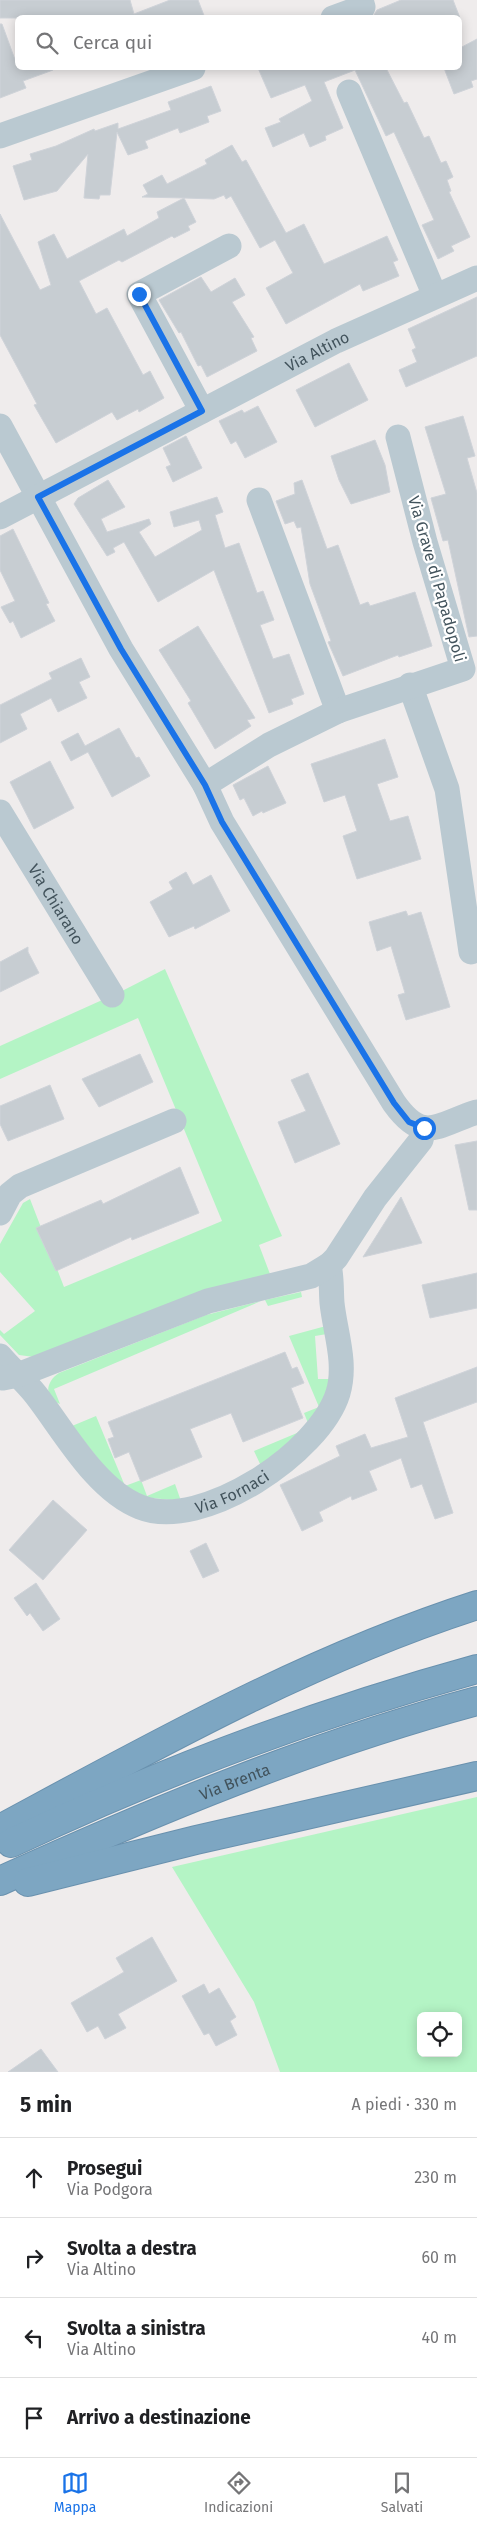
<!DOCTYPE html>
<html lang="it">
<meta charset="utf-8">
<style>
body{margin:0;font-family:"Fira Sans",sans-serif;background:#f6f6f6;color:#202124}
.controls{position:absolute;right:15px;bottom:15px;display:grid;overflow:hidden;border-radius:8px;box-shadow:0 2px 12px #0003}
.controls button{width:45px;height:45px;display:grid;place-items:center;padding:0;border:0;border-bottom:1px solid #e0e0e0;background:#fff;color:#202124;font:25px sans-serif}
.stop{position:absolute;width:15px;height:15px;margin:-11px;border:4px solid #1a73e8;border-radius:50%;background:#fff}
.stop.end{background:#1a73e8;border-color:#fff;box-shadow:0 1px 5px #0008}
.list{margin:0;padding:0;list-style:none}
h2{display:flex;justify-content:space-between;align-items:center;height:65px;margin:0;padding:0 20px;font-size:21px}
h2 small{font-size:16px;font-weight:400;color:#757577}
.list li{display:grid;grid-template-columns:32px 1fr auto;gap:15px;align-items:center;box-sizing:border-box;height:80px;padding:0 20px;border-top:1px solid #e0e0e0}
.list b{display:block;font-size:19px;white-space:nowrap}
.list p{margin:0;font-size:16px;white-space:nowrap;color:#757577}
.list em{font-size:16px;font-style:normal;color:#757577}
.icon{flex:none;width:28px;height:28px;fill:none;stroke:currentColor;stroke-width:2;stroke-linecap:round;stroke-linejoin:round}
.map{position:relative;flex:none;width:477px;height:2072px;overflow:hidden}
.search{position:absolute;background:#fff;box-shadow:0 2px 12px #0003;left:15px;right:15px;top:15px;height:55px;display:flex;align-items:center;gap:12px;box-sizing:border-box;padding:0 18px;border-radius:8px;color:#757577;font-size:19px}
.sheet{height:385px;background:#fff}
nav{display:flex;justify-content:space-around;align-items:center;box-sizing:border-box;height:70px;border-top:1px solid #e0e0e0;background:#fff;font-size:14px;color:#757577}
nav a{display:grid;justify-items:center;gap:2px}
nav .on{color:#1a73e8}
.map>svg:first-child{display:block}
.green{fill:#b4f4c5;fill-rule:evenodd}
.building{fill:#c7cdd2;stroke:#cfd3d9}
.lines{fill:none;stroke-linecap:round;stroke-linejoin:round}
.highway-casing{stroke:#6991ae;stroke-width:30}
.minor{stroke:#bac9d1;stroke-width:25}
.highway{stroke:#7da6c2;stroke-width:28}
.route{stroke:#1a73e8;stroke-width:6}
.labels{text-anchor:middle;dominant-baseline:central;stroke-width:4.5;stroke-linejoin:round;paint-order:stroke}
.street-label{font-size:16px;fill:#42535c;stroke:#fff}
</style>
<div class="map">
<svg width="477" height="2072" viewBox="0 0 477 2072">
<rect width="100%" height="100%" fill="#efecec"/>
<!-- green -->
<path class="green" d="M165,969L282,1236L259,1245L270,1274L34,1357L19,1355L0,1335V1330L4,1334L35,1311L0,1272V1244L23,1203L30,1199L64,1287L222,1221L138,1018L0,1079V1046L120,992Z
M301,1292L302,1297L268,1306L265,1300Z
M261,1301L54,1389L60,1404C43,1398 46,1381 59,1373L206,1315Z
M326,1326L327,1334L315,1336L318,1379H330L318,1416L261,1466L254,1451L297,1433L308,1423L304,1413L319,1407L289,1336Z
M96,1416L125,1486L141,1480L147,1496L175,1484L181,1501L143,1497L116,1481L72,1426Z
M477,1797V2072H280L254,2002L172,1867ZM421,2016H458V2053H421Z"/>
<!-- building -->
<path class="building" d="M0,0H130L134,14L170,0H198L205,18H0Z
M401,0H453L460,18H372L377,10Z
M0,24H2L18,68H52L53,70L23,81L26,88L0,98Z
M477,39V79L471,81L473,87L454,94L444,68H460V48Z
M258,68H386L404,103L407,102L424,138L429,136L441,163L446,161L453,177L447,180L451,191L449,192L470,237L451,246L454,251L438,259L422,225L434,220L394,132L386,136L355,70L324,82L343,128L325,136L326,140L310,147L304,133L273,147L265,128L281,122L279,119L312,101L305,85L271,98Z
M211,86L221,111L207,116L209,122L180,133L178,128L145,141L148,148L128,155L117,132L110,195H100L99,199L84,198L88,154L57,191L24,200L13,166L32,160L30,154L56,146L94,129L95,131L118,123V129L171,110L168,102Z
M232,145L242,162L246,160L286,233L304,224L324,264L387,236L398,260L393,262L399,276L363,291L360,284L286,324L266,288L293,273L275,240L260,248L231,196L226,199L224,195L214,199L184,198L196,222L188,226L190,230L174,238L172,236L122,262L119,260L79,281L96,314L107,308L143,375L150,371L164,398L139,412L138,409L117,420L112,412L56,443L34,405L37,404L0,335V214L40,290L51,285L38,242L54,234L67,259L124,229L127,236L159,218L157,212L184,198L142,197L148,194L143,185L162,175L167,184L207,164L205,160Z
M201,277L211,292L235,278L245,295L232,302L254,337L251,338L257,351L207,377L201,365L198,366L181,332L179,333L159,300Z
M477,297V356L406,387L399,370L417,362L412,350L416,348L408,329Z
M349,363L368,400L315,427L296,390Z
M258,406L277,442L245,458L236,441L231,444L219,421L242,410L244,413Z
M463,416L475,456L467,458L477,493V636L469,637L448,540L443,541L431,498L446,494L425,427Z
M186,436L202,468L173,482L166,467L171,465L163,448Z
M375,440L385,465L390,492L351,504L339,480L331,456Z
M108,480L125,507L101,519L107,532L149,519L151,524L139,532L155,557L202,530L199,520L174,527L170,512L217,497L223,512L215,515L225,548L239,543L257,593L263,591L274,620L260,625L273,659L289,654L304,694L291,699L293,704L269,713L214,570L158,602L124,542L113,548L115,552L107,556L74,504L78,498Z
M302,480L327,549L338,545L360,605L368,602L370,606L415,592L432,646L399,657L398,655L343,676L328,642L331,641L310,584L301,527L297,528L294,521L285,524L276,501L295,494L294,483Z
M13,529L49,603L46,604L55,621L21,638L13,621L10,623L1,607L15,601L0,570V536Z
M198,626L255,718L247,720L251,726L215,749L188,703L191,701L159,650Z
M81,658L90,677L79,682L87,698L58,712L51,698L20,714L27,729L0,743V705L52,679L49,673Z
M119,728L136,758L139,757L150,776L112,797L88,752L71,761L61,742L78,733L85,746Z
M385,739L398,777L377,784L390,821L408,816L421,859L357,879L343,836L357,831L345,795L324,802L311,764Z
M50,761L74,808L34,829L10,782Z
M268,766L286,803L263,813L262,811L253,816L244,798L240,800L233,785Z
M186,872L193,885L211,875L230,911L195,929L194,926L169,937L150,902L173,889L169,882Z
M406,911L408,916L421,912L450,1007L406,1020L398,995L405,993L391,946L377,951L369,922Z
M28,947V952L39,973L0,992V962Z
M140,1054L153,1082L99,1107L82,1079Z
M308,1073L340,1144L295,1163L278,1122L306,1111L291,1080Z
M50,1085L64,1119L8,1141L0,1124V1106Z
M477,1141V1210H469L455,1145Z
M180,1167L199,1213L132,1240L131,1237L56,1271L36,1228L101,1200L103,1204Z
M401,1197L422,1243L363,1257Z
M477,1273V1308L430,1318L422,1285Z
M285,1352L292,1369L297,1367L304,1383L291,1388L303,1418L243,1442L231,1413L190,1429L202,1457L141,1482L129,1452L115,1458L108,1439L114,1437L108,1422Z
M477,1367V1402L423,1422L453,1513L435,1519L422,1484L411,1488L401,1458L369,1471L377,1490L352,1500L351,1496L319,1512L323,1521L302,1531L280,1485L340,1456L336,1446L365,1434L371,1448L408,1437L395,1398Z
M53,1500L87,1530L43,1580L9,1550Z
M206,1543L219,1571L203,1578L190,1551Z
M36,1583L60,1619L43,1631L30,1613L27,1616L14,1598Z
M152,1937L177,1981L118,2014L126,2028L105,2039L98,2026L87,2032L71,2003L124,1972L116,1958Z
M204,1984L209,1994L219,1988L236,2017L230,2021L237,2035L216,2046L209,2033L204,2035L182,1996Z
M41,2049L58,2072H8Z"/>
<g class="lines">
<defs>
<g id="highway">
<path d="M0,1829C154,1746 309,1659 477,1605"/>
<path d="M11,1843C161,1772 317,1713 477,1669"/>
<path id="s4" d="M0,1881C154,1811 313,1745 477,1701"/>
<path d="M28,1882L196,1840L477,1776"/>
</g>
</defs>
<!-- highway casing -->
<use href="#highway" class="highway-casing"/>
<!-- minor -->
<g class="minor">
<path d="M333,18L363,7L361,0"/>
<path d="M349,92L435,296"/>
<path d="M0,136L193,68"/>
<path d="M202,411L139,294L229,246"/>
<path d="M0,426L121,649L205,785L222,822L394,1103C424,1145 438,1124 477,1112"/>
<path d="M259,500L338,711"/>
<path id="s1" d="M0,517L336,341L477,278"/>
<path d="M410,685L447,789L471,952"/>
<path d="M205,785L269,745L338,711L463,669L425,542L398,437"/>
<path id="s2" d="M0,812L112,995"/>
<path d="M0,1213L10,1194L20,1186L174,1121"/>
<path id="s3" d="M0,1356C11,1369 25,1381 36,1395C64,1431 96,1490 140,1507C202,1532 320,1452 338,1393C347,1363 335,1332 332,1303C331,1290 332,1278 329,1265"/>
<path d="M3,1378L18,1375L208,1301L311,1276L329,1265L336,1258L375,1198L421,1140L424,1128"/>
</g>
<!-- highway -->
<use href="#highway" class="highway"/>
</g>
<g class="lines">
<!-- route -->
<path class="route" d="M139,294L202,411L38,497L121,649L205,785L222,822L394,1103L409,1122L424,1128"/>
</g>
<g class="labels">
<!-- street labels -->
<g class="street-label">
<text stroke="none"><textPath href="#s1" startOffset="358">Via Altino</textPath></text>
<text transform="translate(437 579) rotate(74)">Via Grave di Papadopoli</text>
<text stroke="none"><textPath href="#s2" startOffset="108">Via Chiarano</textPath></text>
<text stroke="none"><textPath href="#s3" startOffset="304">Via Fornaci</textPath></text>
<text stroke="none"><textPath href="#s4" startOffset="255">Via Brenta</textPath></text>
</g>
</g>
</svg>
<div class="controls">
<button><svg class="icon" aria-label="locate" viewBox="0 0 24 24"><circle cx="12" cy="12" r="6"/><path d="M12 2v4M12 18v4M2 12h4M18 12h4"/></svg></button>
</div>
<div class="stop" style="left:424px;top:1128px"></div>
<div class="stop end" style="left:139px;top:294px"></div>
<div class="search"><svg class="icon" aria-label="search" viewBox="0 0 24 24"><circle cx="10" cy="10" r="6"/><path d="M15 15l6 6"/></svg>Cerca qui</div>
</div>
<section class="sheet">
<h2>5 min<small>A piedi · 330 m</small></h2>
<ul class="list">
<li><svg class="icon" aria-label="ahead" viewBox="0 0 24 24"><path d="M12 20V5M6 11l6-6 6 6"/></svg><div><b>Prosegui</b><p>Via Podgora</p></div><em>230 m</em></li>
<li><svg class="icon" aria-label="right" viewBox="0 0 24 24"><path d="M7 20v-9h11M14 6l5 5-5 5"/></svg><div><b>Svolta a destra</b><p>Via Altino</p></div><em>60 m</em></li>
<li><svg class="icon" aria-label="left" viewBox="0 0 24 24"><path d="M17 20v-9H6M10 6l-5 5 5 5"/></svg><div><b>Svolta a sinistra</b><p>Via Altino</p></div><em>40 m</em></li>
<li><svg class="icon" aria-label="arrive" viewBox="0 0 24 24"><path d="M6 21V4h12l-3 4 3 4H6"/></svg><div><b>Arrivo a destinazione</b></div></li>
</ul>
</section>
<nav>
<a class="on"><svg class="icon" aria-label="map" viewBox="0 0 24 24"><path d="M3 6l6-2 6 2 6-2v14l-6 2-6-2-6 2zM9 4v14M15 6v14"/></svg>Mappa</a>
<a><svg class="icon" aria-label="directions" viewBox="0 0 24 24"><path d="M12 3l9 9-9 9-9-9zM9 14v-3h6M13 9l2 2-2 2"/></svg>Indicazioni</a>
<a><svg class="icon" aria-label="saved" viewBox="0 0 24 24"><path d="M7 4h10v16l-5-4-5 4z"/></svg>Salvati</a>
</nav>
